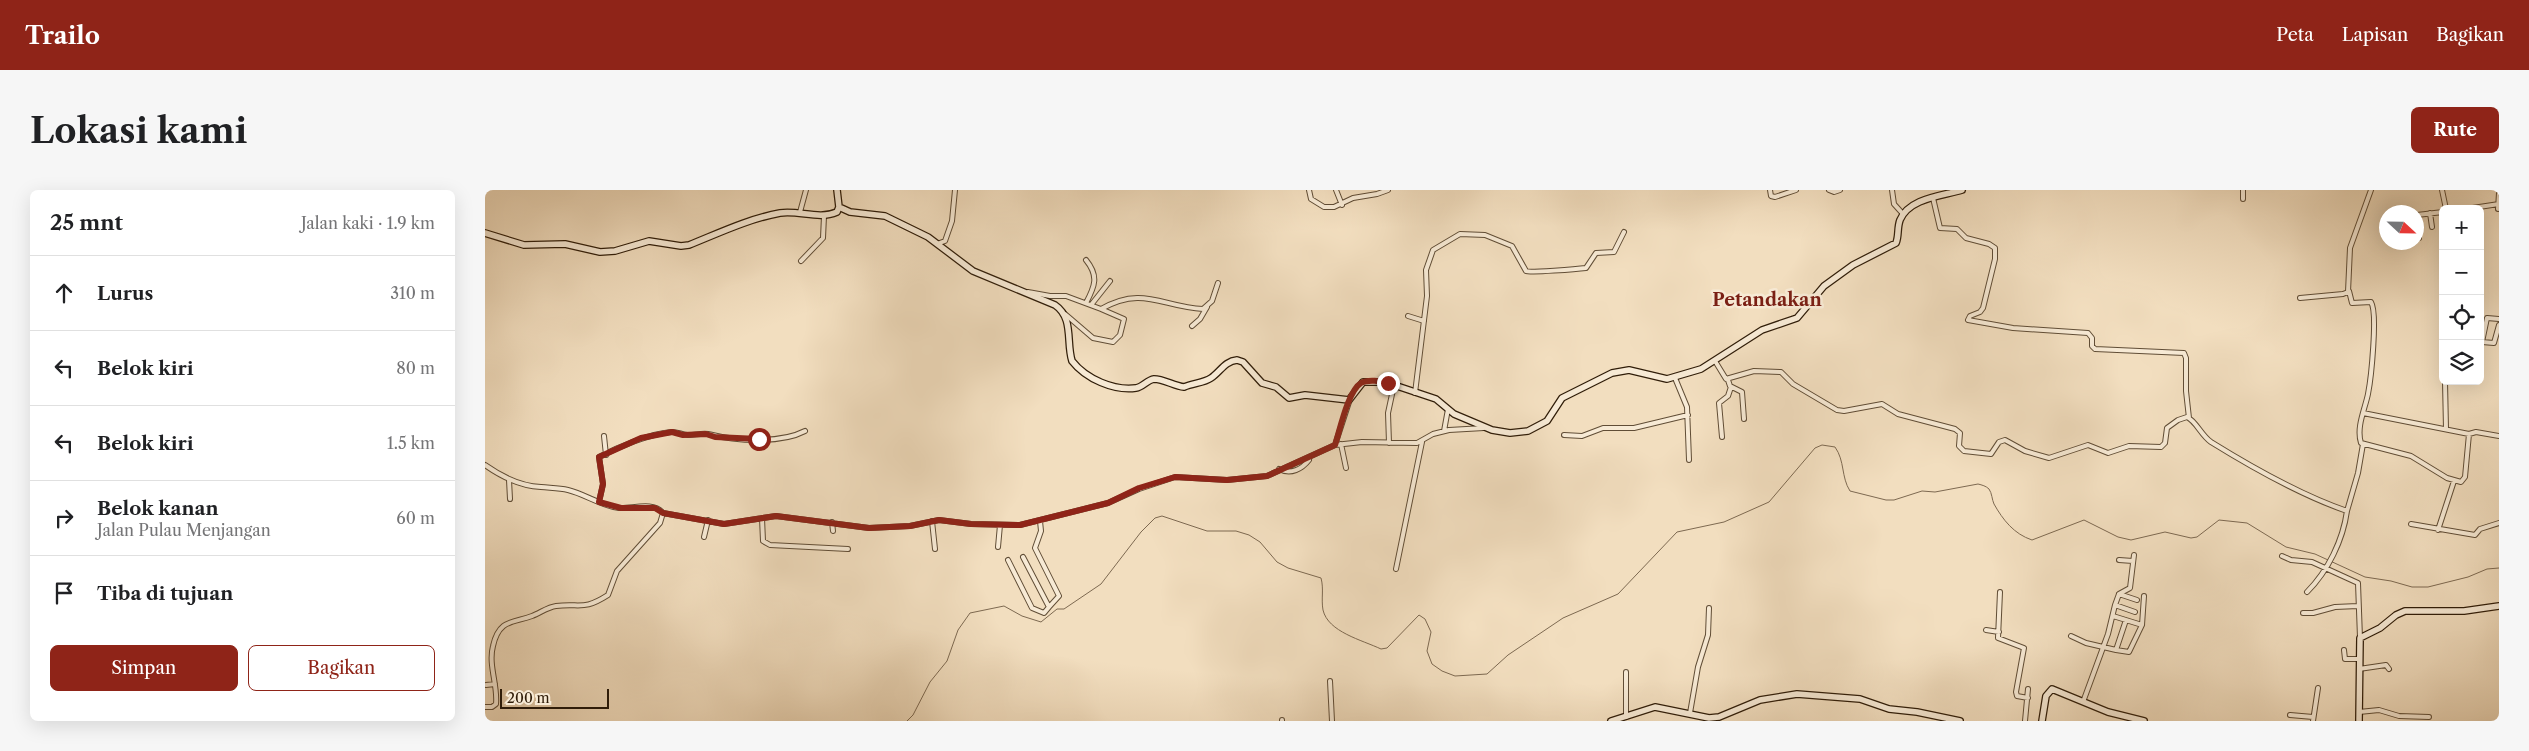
<!DOCTYPE html>
<html lang="id">
<meta charset="utf-8">
<style>
body{margin:0;font-family:"Libre Caslon Text",serif;background:#f6f6f6;color:#202124}
.controls{position:absolute;right:15px;top:15px;display:grid;overflow:hidden;border-radius:8px;box-shadow:0 5px 20px #0002}
.controls button{width:45px;height:45px;display:grid;place-items:center;padding:0;border:0;border-bottom:1px solid #e0e0e0;background:#fff;color:#202124;font:25px sans-serif}
.compass{position:absolute;left:1894px;top:15px;width:45px;height:45px;border-radius:50%;background:#fff;box-shadow:0 5px 20px #0002;rotate:112deg}
.scale{position:absolute;left:15px;bottom:12px;width:109px;box-sizing:border-box;padding-left:5px;border:2px solid #301d09;border-top:0;font-size:14px;line-height:18px;white-space:nowrap;color:#301d09;-webkit-text-stroke:4px #f7ead5;paint-order:stroke}
.stop{position:absolute;width:15px;height:15px;margin:-11px;border:4px solid #8f2418;border-radius:50%;background:#fff}
.stop.end{background:#8f2418;border-color:#fff;box-shadow:0 1px 5px #0008}
.list{margin:0;padding:0;list-style:none}
h2{display:flex;justify-content:space-between;align-items:center;height:65px;margin:0;padding:0 20px;font-size:21px}
h2 small{font-size:16px;font-weight:400;color:#757577}
.list li{display:grid;grid-template-columns:32px 1fr auto;gap:15px;align-items:center;box-sizing:border-box;height:75px;padding:0 20px;border-top:1px solid #e0e0e0}
.list b{display:block;font-size:19px;white-space:nowrap}
.list p{margin:0;font-size:16px;white-space:nowrap;color:#757577}
.list em{font-size:16px;font-style:normal;color:#757577}
.actions{display:flex;gap:10px;padding:15px 20px}
.actions a{flex:1;padding:11px 0;border:1px solid #8f2418;border-radius:8px;text-align:center;font-size:18px;color:#8f2418}
.actions .main{background:#8f2418;color:#fff}
.icon{flex:none;width:28px;height:28px;fill:none;stroke:currentColor;stroke-width:2;stroke-linecap:round;stroke-linejoin:round}
.map{position:relative;flex:none;width:2014px;height:531px;overflow:hidden;border-radius:8px}
header{display:flex;align-items:center;gap:30px;box-sizing:border-box;height:70px;padding:0 25px;background:#8f2418;color:#fff}
header strong{font-size:24px}
nav{display:flex;gap:28px;margin-inline-start:auto;font-size:18px}
.intro{display:flex;align-items:center;justify-content:space-between;box-sizing:border-box;height:120px;padding:0 30px}
h1{margin:0;font-size:35px}
.button{padding:12px 22px;border-radius:8px;background:#8f2418;color:#fff;font-size:18px;font-weight:700}
main{display:flex;gap:30px;padding:0 30px}
aside{flex:1;background:#fff;border-radius:8px;box-shadow:0 5px 20px #0002}
.map>svg:first-child{display:block}
.lines{fill:none;stroke-linecap:round;stroke-linejoin:round}
.stream{stroke:#7d6951;stroke-width:1}
.street-casing{stroke:#604d36;stroke-width:6}
.secondary-casing{stroke:#301d09;stroke-width:8}
.street{stroke:#f7ead5;stroke-width:4}
.secondary{stroke:#f7ead5;stroke-width:5.5}
.route{stroke:#8f2418;stroke-width:6}
.labels{text-anchor:middle;dominant-baseline:central;stroke-width:5;stroke-linejoin:round;paint-order:stroke}
.quarter-label{font-size:18px;font-weight:bold;fill:#7a1f14;stroke:#f7ead5}
</style>
<header>
<strong>Trailo</strong>
<nav><a>Peta</a><a>Lapisan</a><a>Bagikan</a></nav>
</header>
<div class="intro"><h1>Lokasi kami</h1><a class="button">Rute</a></div>
<main>
<aside>
<h2>25 mnt<small>Jalan kaki · 1.9 km</small></h2>
<ul class="list">
<li><svg class="icon" aria-label="ahead" viewBox="0 0 24 24"><path d="M12 20V5M6 11l6-6 6 6"/></svg><div><b>Lurus</b></div><em>310 m</em></li>
<li><svg class="icon" aria-label="left" viewBox="0 0 24 24"><path d="M17 20v-9H6M10 6l-5 5 5 5"/></svg><div><b>Belok kiri</b></div><em>80 m</em></li>
<li><svg class="icon" aria-label="left" viewBox="0 0 24 24"><path d="M17 20v-9H6M10 6l-5 5 5 5"/></svg><div><b>Belok kiri</b></div><em>1.5 km</em></li>
<li><svg class="icon" aria-label="right" viewBox="0 0 24 24"><path d="M7 20v-9h11M14 6l5 5-5 5"/></svg><div><b>Belok kanan</b><p>Jalan Pulau Menjangan</p></div><em>60 m</em></li>
<li><svg class="icon" aria-label="arrive" viewBox="0 0 24 24"><path d="M6 21V4h12l-3 4 3 4H6"/></svg><div><b>Tiba di tujuan</b></div></li>
</ul>
<div class="actions"><a class="main">Simpan</a><a>Bagikan</a></div>
</aside>
<div class="map">
<svg width="2014" height="531" viewBox="0 0 2014 531">
<rect width="100%" height="100%" fill="#f2debf"/>
<filter id="stains"><feTurbulence type="fractalNoise" baseFrequency=".004" numOctaves="4"/><feColorMatrix values="0 0 0 0 .2 0 0 0 0 .09 0 0 0 0 .02 0 0 0 .5 -.17"/></filter>
<radialGradient id="worn" r=".72"><stop offset=".6" stop-color="#630" stop-opacity="0"/><stop offset="1" stop-color="#630" stop-opacity=".3"/></radialGradient>
<g class="lines">
<!-- stream -->
<path class="stream" d="M422,531L428,525L445,492L462,471L473,440L485,423L519,416L537,426L556,432L572,419H579L616,394L656,342L670,328L677,326L722,341H751L764,345L775,352L792,372L803,378L836,388C839,399 836,409 838,420C843,442 877,450 896,459L902,458L934,425L940,429L946,442L942,461L947,474L957,481L970,486L1002,484L1023,465L1078,428L1133,404L1192,342L1239,332L1284,312L1330,258L1337,255L1350,257C1360,271 1356,287 1365,301L1401,310H1409L1437,301L1450,302L1493,294C1497,295 1501,296 1504,299C1507,303 1507,310 1509,314C1518,330 1529,344 1547,350L1599,330L1633,347L1646,350L1680,342L1706,348L1712,347L1734,330L1762,333L1801,357L1830,364L1880,387L1906,391L1927,397H1943L1983,387L2002,379L2014,378"/>
<defs>
<path id="street" d="M824,0L826,9L839,17H849L868,8L892,4L903,0
M851,0L857,15
M1285,0L1286,6L1290,7L1311,0
M1344,0L1349,2L1355,0
M1407,0L1409,14L1418,24
M1957,0L1961,19
M1448,8L1455,38L1472,39L1481,48L1504,54L1510,58V69L1498,118L1495,122L1485,126L1483,130L1528,138L1603,143L1607,148V156L1610,159L1699,163L1701,168V201L1704,228
M1758,9V0
M1981,19L2014,14
M2013,19L2014,3
M315,22L321,0
M1945,23L1947,37
M1932,25L1958,22
M1932,25L1934,48
M452,54L460,51L467,31L470,0
M601,70C614,86 610,96 601,113
M316,71L338,48L339,26
M1864,101L1867,113L1886,112C1893,123 1886,189 1883,204C1880,219 1871,237 1876,253L1926,266L1962,288L1976,292L1980,287L1984,244
M543,102L565,106H581L616,119C658,95 677,117 718,119L727,111L733,93
M1815,108L1858,104L1863,102L1865,58L1886,0
M606,115L625,91
M580,124L608,148L628,152L635,145L639,129L616,119
M923,126L939,131
M2014,129L2002,128L1997,152L2009,153L2014,135
M707,136L715,129L722,117
M1230,171L1241,189L1269,181L1296,182L1308,194L1352,220L1359,221L1397,214L1413,224L1470,239L1475,243L1474,256L1479,261L1506,264L1514,252L1520,250L1540,261L1564,268L1603,255L1623,263L1644,256L1676,257L1680,253L1682,238L1693,230L1702,227C1711,231 1716,245 1726,252C1768,278 1815,305 1862,321L1873,283L1878,254
M1190,188L1202,217L1204,270
M1243,190L1245,196L1257,202L1259,229
M1960,191L1961,239
M930,203L942,106L941,80L948,60L975,44L1000,45L1027,56L1041,81C1044,83 1093,79 1101,78L1111,63L1129,62L1139,42
M1878,223L1984,244L1991,242L2014,246
M959,241L963,219
M1079,245L1097,246L1118,238H1149L1203,225
M119,246L121,265
M1237,247L1234,213L1243,206L1246,197
M904,253L903,223L909,195
M856,254L861,278
M850,255L865,209
M0,275C17,287 35,296 56,297C65,298 74,298 83,300C100,304 116,316 134,318C147,319 168,311 178,323
M794,279C806,285 817,279 824,270
M24,290L25,309
M114,312L118,294L114,267C133,257 164,244 186,242C191,241 198,245 204,245C210,245 217,243 223,244C251,251 295,254 320,241
M277,328L278,351L285,355L363,359
M447,331L450,359
M347,332L348,341
M1926,334L1990,345L1995,339L2014,333
M1953,340L1969,291
M219,347L223,330
M513,357L515,335
M1797,366L1806,370L1827,372L1873,393L1875,448
M538,367L564,417L574,406L550,358L556,341L555,331
M523,370L547,418L559,423L564,417
M1634,370L1648,371
M911,379L937,252
M1515,402L1513,448L1539,458L1531,502L1532,506L1543,508
M1822,402C1843,381 1858,350 1862,321
M1634,404L1645,398L1649,365
M1630,415L1634,404L1652,410
M1818,423H1828L1850,417L1873,416
M1628,426L1657,435L1659,406
M1501,440L1514,442
M1586,446L1601,453L1631,460L1641,430
M1631,460L1644,462L1657,435
M1859,460L1860,469H1874
M1874,479L1901,475L1904,479
M845,491L847,531
M1,495L10,494
M1598,512L1623,444L1630,415L1650,422
M0,517H7L11,514C13,495 3,475 8,456C14,429 28,433 47,426C55,423 63,417 71,416C96,413 98,421 123,405L132,381L175,333L178,323L239,334L291,326L384,338L425,336L454,330L486,334L535,335L623,313L654,299L690,287L742,290L782,286L850,255L877,252L932,253L948,244L964,240L999,238
M1874,522L1894,520L1914,526L1944,527
M1205,523L1213,477L1223,445L1224,418
M1805,525L1828,527
M1141,527V482
M797,531V530
M1540,531L1543,499
M1828,531L1833,498"/>
<path id="secondary" d="M352,0L354,17
M354,17L365,22L400,26L443,47L488,81L570,115C589,128 581,152 587,171C601,189 629,201 651,198C658,197 662,190 669,189C679,189 689,196 699,197C708,193 719,193 726,188C735,182 740,171 752,170L758,172L777,193L791,197L804,208L820,205L864,210L878,192H900L951,209L969,224L1007,240L1025,243L1043,241L1062,231L1077,208L1127,183L1144,180L1182,189L1216,179L1277,140L1312,128L1339,96L1368,75L1411,53C1414,46 1412,38 1415,30C1424,8 1457,6 1477,0
M0,43L39,55L80,54L115,62L130,61L164,51L196,56L204,55C234,43 263,29 295,23C314,20 334,30 352,22L354,17
M1126,531L1170,517L1224,528L1234,527L1275,510L1312,504L1375,509L1404,519L1432,522L1475,531
M1557,531L1561,506L1567,499L1623,522L1659,531
M1874,531L1875,448L1895,438L1911,425L1920,421H1979L2014,416"/>
</defs>
<!-- street casing -->
<use href="#street" class="street-casing"/>
<!-- secondary casing -->
<use href="#secondary" class="secondary-casing"/>
<!-- street -->
<use href="#street" class="street"/>
<!-- secondary -->
<use href="#secondary" class="secondary"/>
</g>
<g class="lines">
<!-- route -->
<path class="route" d="M274,249L230,247L221,244L198,245L187,242L156,248L114,267L118,294L114,312L136,318H170L178,323L239,334L291,326L384,338L425,336L454,330L486,334L535,335L623,313L654,298L690,287L742,290L782,286L850,255C855,240 863,201 876,193C883,189 896,191 903,193"/>
</g>
<g class="labels">
<!-- quarter labels -->
<g class="quarter-label">
<text x="1282" y="110">Petandakan</text>
</g>
</g>
<rect width="100%" height="100%" filter="url(#stains)"/>
<rect width="100%" height="100%" fill="url(#worn)"/>
</svg>
<div class="controls">
<button>+</button>
<button>−</button>
<button><svg class="icon" aria-label="locate" viewBox="0 0 24 24"><circle cx="12" cy="12" r="6"/><path d="M12 2v4M12 18v4M2 12h4M18 12h4"/></svg></button>
<button><svg class="icon" aria-label="layers" viewBox="0 0 24 24"><path d="M12 4l9 5-9 5-9-5zM3 14l9 5 9-5"/></svg></button>
</div>
<svg class="compass" viewBox="-18 -18 36 36"><path d="M0-13l5 13h-10z" fill="#e53935"/><path d="M0 13l5-13h-10z" fill="#757577"/></svg>
<div class="scale">200 m</div>
<div class="stop" style="left:274px;top:249px"></div>
<div class="stop end" style="left:903px;top:193px"></div>
</div>
</main>
